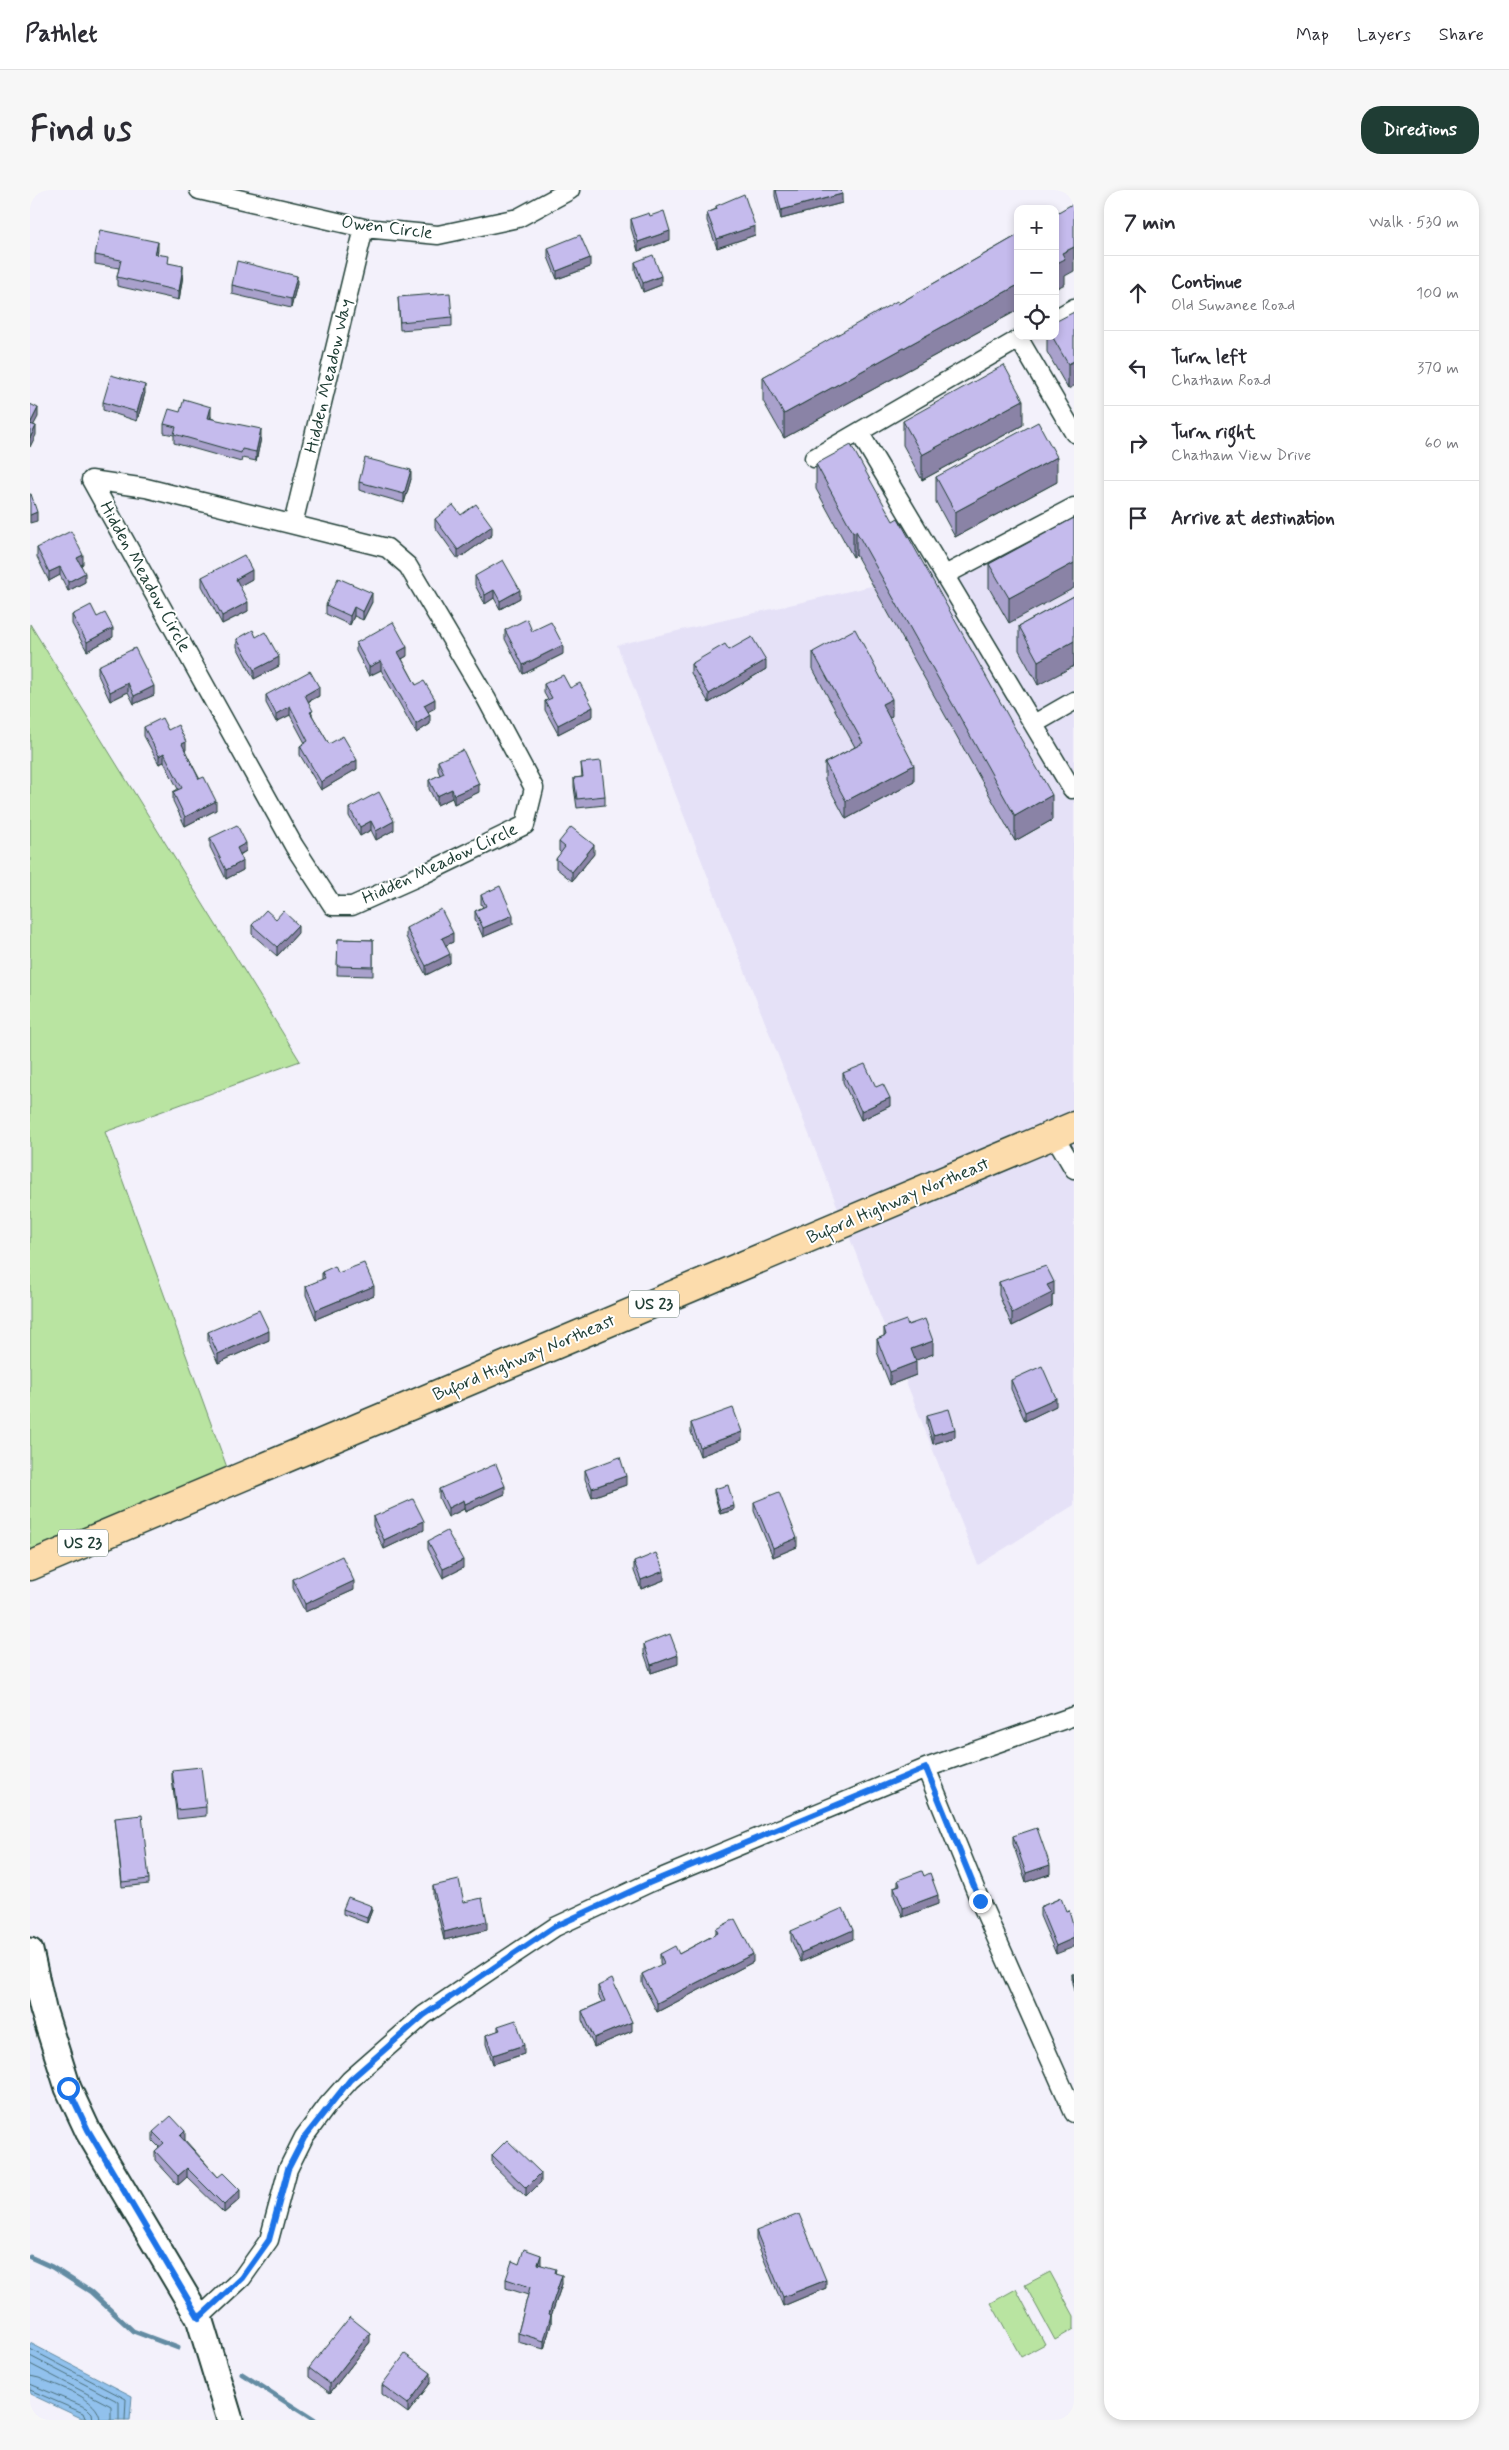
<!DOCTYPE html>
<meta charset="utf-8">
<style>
body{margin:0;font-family:Mynerve,sans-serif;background:#f7f7f7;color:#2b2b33}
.controls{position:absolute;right:15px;top:15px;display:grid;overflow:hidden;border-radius:10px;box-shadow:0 2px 8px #0003}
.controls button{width:45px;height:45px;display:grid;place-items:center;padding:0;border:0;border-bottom:1px solid #e1e1e2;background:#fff;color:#2b2b33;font:25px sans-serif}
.stop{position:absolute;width:15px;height:15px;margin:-11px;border:4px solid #1a73e8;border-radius:50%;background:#fff}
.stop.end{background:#1a73e8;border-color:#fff;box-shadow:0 1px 5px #0008}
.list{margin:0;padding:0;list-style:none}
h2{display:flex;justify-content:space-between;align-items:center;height:65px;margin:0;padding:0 20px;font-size:21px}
h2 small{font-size:16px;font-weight:400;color:#7c7c81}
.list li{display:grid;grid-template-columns:32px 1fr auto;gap:15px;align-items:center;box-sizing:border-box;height:75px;padding:0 20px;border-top:1px solid #e1e1e2}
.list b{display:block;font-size:19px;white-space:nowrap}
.list p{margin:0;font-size:16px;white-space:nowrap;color:#7c7c81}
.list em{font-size:16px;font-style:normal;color:#7c7c81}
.icon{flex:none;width:28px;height:28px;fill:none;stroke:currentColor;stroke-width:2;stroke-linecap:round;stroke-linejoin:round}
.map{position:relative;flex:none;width:1044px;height:2230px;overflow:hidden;border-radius:20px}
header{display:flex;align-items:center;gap:30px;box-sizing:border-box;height:70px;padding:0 25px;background:#fff;border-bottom:1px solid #e1e1e2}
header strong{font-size:24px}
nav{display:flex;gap:28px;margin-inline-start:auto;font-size:18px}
.intro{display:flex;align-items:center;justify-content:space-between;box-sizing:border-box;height:120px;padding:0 30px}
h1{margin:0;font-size:35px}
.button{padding:12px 22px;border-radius:20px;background:#1f3d34;color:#fff;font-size:18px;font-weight:700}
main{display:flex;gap:30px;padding:0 30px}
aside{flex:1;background:#fff;border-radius:20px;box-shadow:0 2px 8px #0003}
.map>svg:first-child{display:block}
.built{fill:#e5e1f7}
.green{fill:#b9e4a1;stroke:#6c906a}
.water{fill:#91c1ed;stroke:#638ca3}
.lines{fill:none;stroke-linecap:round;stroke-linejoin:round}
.shore{stroke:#4d727e;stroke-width:1}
.stream{stroke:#638ca3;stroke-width:5}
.street-casing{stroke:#1f3d34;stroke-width:21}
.secondary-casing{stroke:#1f3d34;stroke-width:29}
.primary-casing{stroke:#1f3d34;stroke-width:31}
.street{stroke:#fff;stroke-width:18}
.secondary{stroke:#fff;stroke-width:25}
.primary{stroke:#fcdcac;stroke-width:28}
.wall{fill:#a9a1cc;stroke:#1f3d34}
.shaded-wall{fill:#8a83a6;stroke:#1f3d34}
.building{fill:#c5bbed;stroke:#1f3d34}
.route{stroke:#1a73e8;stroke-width:6}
.labels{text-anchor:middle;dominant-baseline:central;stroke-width:4;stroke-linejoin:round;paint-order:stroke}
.shield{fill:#fff;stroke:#627771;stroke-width:1}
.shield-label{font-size:16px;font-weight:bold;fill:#1f3d34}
.street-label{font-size:18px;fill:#1f3d34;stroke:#fff}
</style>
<header>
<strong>Pathlet</strong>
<nav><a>Map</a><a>Layers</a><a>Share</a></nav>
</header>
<div class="intro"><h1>Find us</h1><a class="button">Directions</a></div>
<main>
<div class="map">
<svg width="1044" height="2230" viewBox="0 0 1044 2230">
<rect width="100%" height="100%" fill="#f3f1fb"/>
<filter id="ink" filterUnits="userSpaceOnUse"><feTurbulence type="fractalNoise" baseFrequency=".02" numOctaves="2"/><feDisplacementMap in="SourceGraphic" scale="10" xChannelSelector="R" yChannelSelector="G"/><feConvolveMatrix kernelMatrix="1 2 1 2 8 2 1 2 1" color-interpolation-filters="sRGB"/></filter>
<g filter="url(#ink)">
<!-- built -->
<path class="built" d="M1044,349V1315L948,1375L587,455Z"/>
<!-- green -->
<path class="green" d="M0,434L270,871L75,942L199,1283L0,1366Z
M1020,2082L1044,2126V2139L1025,2150L995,2095Z
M986,2099L1015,2154L991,2167L961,2113Z"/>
<!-- water -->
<path class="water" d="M0,2153L102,2206L100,2230H63L49,2227L0,2204Z"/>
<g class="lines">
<!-- shore -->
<path class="shore" d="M0,2159L96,2209L95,2230
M0,2166L89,2212V2230
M0,2174L81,2216V2230
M0,2186L9,2188C27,2196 70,2208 70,2230
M0,2194L57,2218L62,2223L63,2230
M0,2200L53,2223L56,2230"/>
<!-- stream -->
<path class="stream" d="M0,2067L22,2077L61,2102L103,2141L148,2158
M212,2184L284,2230"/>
<defs>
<path id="street" d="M169,0L334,38L408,45L488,28L540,0
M1025,129L1044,118
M829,242L1042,599
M784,268L989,149L1044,243
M61,290L116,298L357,358L378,376L456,508L504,598L495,635L394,684L322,716H303L264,656Z
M263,334L334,38
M915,385L1044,317
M1004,534L1044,511
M1024,945L1044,979
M896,1578L950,1711L1044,1923
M169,2128L212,2088L239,2050L258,1979L274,1947L297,1916L320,1890L394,1825L453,1785L525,1737L619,1693L896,1578L1044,1526"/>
<path id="secondary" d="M0,1761L13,1819L38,1898L58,1941L169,2128L200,2230"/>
<path id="primary" d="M0,1376L1044,936"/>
</defs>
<!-- street casing -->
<use href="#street" class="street-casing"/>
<!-- secondary casing -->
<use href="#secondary" class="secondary-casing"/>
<!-- primary casing -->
<use href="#primary" class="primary-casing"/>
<!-- street -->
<use href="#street" class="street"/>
<!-- secondary -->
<use href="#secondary" class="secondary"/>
<!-- primary -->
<use href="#primary" class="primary"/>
</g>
<!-- wall -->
<path class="wall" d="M745,0H811L812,13L751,29L745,6Z
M686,16L725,45L687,58L677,31V23L686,19Z
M601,29L640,50L608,61L601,38Z
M988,45V120L754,248L733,211V187L868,114Z
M518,58L560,77L527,89L518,67Z
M128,60L127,64L153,85L149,110L87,96V87L89,78L65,74V65Z
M605,72L631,95L613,102L605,80Z
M267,94L261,118L202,104V95Z
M368,107L422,127V136L370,140Z
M1044,122L1038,199L1017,162V146H1025Z
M115,203L107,231L73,220V212Z
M150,222L181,226V228L231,248L226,271L212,268L211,272L144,253V245L134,243V234Z
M873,231L993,235L892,290L873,255Z
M786,274L1022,630L985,651L826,365L823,367L786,299Z
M906,287L1027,292L925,347L906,312Z
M381,289L374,313L329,300V292Z
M431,325L462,345L428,369L405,337V329Z
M1044,328L979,433L959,398V374Z
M7,358L53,374L51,375L55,392L38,401L30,385L19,391L7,367Z
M445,386L490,408L470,419L464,408L455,414L445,395Z
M172,387L222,389L209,396L218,421L192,434L172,396Z
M1044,406L1008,495L989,460V436Z
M342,412L333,430L324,426L320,435L296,424V415Z
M42,425L67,427L83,447L57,461L42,434Z
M475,440L502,441L533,464L493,484L475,449Z
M226,447L249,476L224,489L207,457V449Z
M326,453L377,466L372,469L386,495L405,518L398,521L400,534L386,543L351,480L339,486L326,461Z
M699,460L736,479L679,513L661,483V474Z
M783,462L862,526L859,528L884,592L816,629L795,590V573L825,557L783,479Z
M68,476L124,505L104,514L98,502L80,511L68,485Z
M514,494L540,498L563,526L528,544L515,520V511L518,510L514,503Z
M236,505L289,506L278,512L283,527L299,554L327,579L291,600L270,565V556L275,553L260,525L246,532L236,513Z
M114,537L138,540L156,560L155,561L186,620L155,636L143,611V602L148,599L134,572L129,574L114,546Z
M408,571L449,602L424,614L422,608L407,615L399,599V590L410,585L408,580Z
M551,573L575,606V615L547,618L544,597V588L552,587Z
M319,618L364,640L346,650L341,640L330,646L319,626Z
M180,648L216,661L210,665L213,680L196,689L180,657Z
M529,652L564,664L542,691L526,678V669L531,663L529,661Z
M451,705L483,734L453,747L445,729V721L453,717L451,714Z
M246,729L268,743L247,766L222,744V735Z
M376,738L423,752L416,755L420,773L396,785L376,747Z
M308,749L343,750V786L307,785Z
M813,883L846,897L860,916L831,930L813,892Z
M292,1082L308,1083L344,1105L286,1129L276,1105V1096L292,1090Z
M969,1092L1024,1105L1022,1106V1116L982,1136L969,1105Z
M878,1135L903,1164L885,1170L886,1185L860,1195L847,1162V1149L854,1146V1138Z
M178,1142L239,1150L188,1173L178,1151Z
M981,1190L1026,1216L995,1231L981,1199Z
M897,1225L925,1247L903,1254L897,1234Z
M661,1233L712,1250L670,1266L661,1242Z
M555,1280L596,1295L562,1307L555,1289Z
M409,1299L475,1304L435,1322L434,1319L418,1327L409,1308Z
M684,1299L704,1320L690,1324L684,1303Z
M724,1312L767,1357L743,1367L724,1321Z
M343,1327L394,1340L354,1359L343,1336Z
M398,1351L433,1378L413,1388L398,1359Z
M604,1372L634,1390L611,1399L604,1381Z
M263,1389L324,1400L275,1422L263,1398Z
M614,1454L648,1474L621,1483L614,1463Z
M142,1580L176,1617V1626L147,1629L142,1589Z
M85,1628L119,1689V1694L92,1697Z
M983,1646L1020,1684L996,1692L983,1654Z
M894,1686L908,1714L873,1727L864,1706V1697L868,1695V1690Z
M403,1696L434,1712L457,1740L414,1750L403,1705Z
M1031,1708L1026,1764L1010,1726V1717Z
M313,1719L342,1720L337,1733L313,1724Z
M686,1739L723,1772L627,1822L612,1793V1784L631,1775L630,1773V1764H649L686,1744Z
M761,1741L823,1749L771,1772L761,1750Z
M1042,1784H1044V1801L1042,1793Z
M568,1796L602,1841L564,1857L552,1830V1821L572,1812L568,1805Z
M468,1836L494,1864L463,1874L456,1854V1845L468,1841Z
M123,1942L155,1950L188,1987L210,2009L194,2023L157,1987L148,1995L125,1970V1961L129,1957L123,1951Z
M462,1965L511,1992L496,2007L462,1974Z
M726,2041L796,2098L753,2116L726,2050Z
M489,2074H511V2075L526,2083L532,2094L521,2126V2134L514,2159L488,2152V2143L498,2105L476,2098V2089Z
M340,2152L300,2203L279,2187V2178Z
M401,2192L378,2223L352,2204V2195Z"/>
<!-- shaded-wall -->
<path class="shaded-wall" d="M812,4V13L751,29V20Z
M725,36V45L687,58V49Z
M640,41V50L608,61V52Z
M128,52V60L125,73V64Z
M1044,57V81L1035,86V94L1025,99V74L1032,63Z
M560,68V77L527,89V81Z
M153,76V85L149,110V101Z
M267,86V94L261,118V109Z
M631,86V95L613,102V93Z
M988,95V120L754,248V224Z
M1044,171V196L1038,199V174Z
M115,195V203L107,231V222Z
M993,210V235L892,290V265Z
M181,217V226L178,236V228Z
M8,218V227L0,242V234Z
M6,236V245L0,257V248Z
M231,239V248L226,271V262Z
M1027,267V292L925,347V322Z
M381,280V289L374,313V304Z
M7,322V331L0,333V325Z
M462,336V345L428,369V360Z
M826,341V365L823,367V342Z
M53,365V374L47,377V368Z
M1044,373V398L979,433V408Z
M30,377V385L19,391V382Z
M222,380V389L206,398V389Z
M55,383V392L38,401V392Z
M464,400V408L455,414V405Z
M490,400V408L470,419V411Z
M342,403V412L333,430V422Z
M218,412V421L192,434V426Z
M324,417V426L320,435V426Z
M83,438V447L57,461V452Z
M1044,451V476L1008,495V471Z
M533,455V464L493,484V475Z
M377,457V466L368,471V462Z
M249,467V476L224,489V480Z
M736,470V479L679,513V504Z
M351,471V480L339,486V477Z
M98,493V502L80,511V502Z
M124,496V505L104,514V506Z
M289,497V506L275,513V505Z
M405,509V518L394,524V515Z
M862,509V526L852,531V514Z
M260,516V525L246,532V524Z
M563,517V526L528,544V535Z
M400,525V534L386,543V534Z
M156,552V560L152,563V554Z
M134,563V572L129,574V566Z
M327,570V579L291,600V592Z
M884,575V592L816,629V611Z
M449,594V602L424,614V605Z
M422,599V608L407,615V606Z
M1022,605V630L985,651V626Z
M186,611V620L155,636V627Z
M341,631V640L330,646V637Z
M364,631V640L346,650V641Z
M216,653V661L207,666V658Z
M564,655V664L542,691V682Z
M213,671V680L196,689V680Z
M483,725V734L453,747V738Z
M268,735V743L247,766V757Z
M423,743V752L412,757V748Z
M420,764V773L396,785V776Z
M860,908V916L831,930V921Z
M1024,1092V1105L1022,1106V1116L982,1136V1123L1017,1095Z
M344,1096V1105L286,1129V1120Z
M239,1141V1150L188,1173V1164Z
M903,1151V1164L881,1172V1159Z
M886,1172V1185L860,1195V1182Z
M1026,1208V1216L995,1231V1222Z
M925,1239V1247L903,1254V1245Z
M712,1242V1250L670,1266V1257Z
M596,1286V1295L562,1307V1298Z
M475,1296V1304L435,1322V1314Z
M434,1310V1319L418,1327V1318Z
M704,1316V1320L690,1324V1320Z
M394,1331V1340L354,1359V1350Z
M767,1348V1357L743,1367V1358Z
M433,1370V1378L413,1388V1379Z
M634,1381V1390L611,1399V1390Z
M324,1391V1400L275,1422V1414Z
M648,1465V1474L621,1483V1475Z
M1020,1675V1684L996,1692V1683Z
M908,1705V1714L873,1727V1718Z
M342,1716V1720L337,1733V1728Z
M457,1731V1740L414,1750V1742Z
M823,1740V1749L771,1772V1763Z
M1044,1748V1757L1026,1764V1756Z
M723,1764V1772L627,1822V1813Z
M602,1832V1841L564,1857V1848Z
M494,1855V1864L463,1874V1865Z
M155,1941V1950L150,1954V1946Z
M157,1978V1987L148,1995V1986Z
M511,1983V1992L496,2007V1998Z
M210,2000V2009L194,2023V2015Z
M511,2065V2074L508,2082V2074Z
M532,2085V2094L521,2126V2134L514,2159V2151L519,2124Z
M796,2090V2098L753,2116V2107Z
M340,2143V2152L300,2203V2194Z
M401,2183V2192L378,2223V2214Z"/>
<!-- building -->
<path class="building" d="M746,0H811L812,4L751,20Z
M714,4L725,36L687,49L677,23L687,19L686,16Z
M1044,13V57L1032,63L1035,69L1025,74V24Z
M634,21L640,41L608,52L601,29L619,23L620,26Z
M70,40L128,52L125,64L139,66L138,73L153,76L149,101L87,87L91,70L65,65Z
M550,45L560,68L527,81L518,58Z
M988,45V95L754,224L733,187L867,111L868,114Z
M623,65L631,86L613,93L605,72Z
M207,71L267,86L261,109L202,95Z
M420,103L422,127L370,132L368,107Z
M1044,122V171L1038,174L1022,146H1025V132Z
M974,175L993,210L892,265L873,231Z
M81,185L115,195L107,222L73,212Z
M154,209L181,217L178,228L231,239L226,262L212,259L211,263L144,244L146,237L134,234L139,219L150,222Z
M0,214L8,218L0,234L6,236L0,248Z
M1008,232L1027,267L925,322L906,287Z
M821,255L863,331L868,328L1022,605L985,626L826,341L823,342L786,274Z
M335,268L381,280L374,304L329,292Z
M0,304H1L7,322L0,325Z
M446,314L462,336L428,360L405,329L423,315L431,325Z
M1044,328V373L979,408L959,374Z
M41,341L53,365L47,368L55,383L38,392L30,377L19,382L7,358Z
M214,365L222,380L206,389L218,412L192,426L172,387Z
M473,370L490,400L470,411L464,400L455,405L445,386Z
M308,388L342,403L333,422L324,417L320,426L296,415Z
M1044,406V451L1008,471L989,436Z
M61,415L67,427L75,423L83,438L57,452L42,425Z
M497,429L502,441L521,432L533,455L493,475L475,440Z
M363,432L377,457L368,462L386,495L394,491L405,509L394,515L400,525L386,534L351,471L339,477L326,453Z
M825,439L862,509L852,514L884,575L816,611L795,573L833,553L783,462Z
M223,440L226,447L235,442L249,467L224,480L207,449Z
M722,447L736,470L679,504L661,474L695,454L699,460Z
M105,458L124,496L104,506L98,493L80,502L68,476Z
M280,481L289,497L275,505L283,521L280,522L299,554L313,546L327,570L291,592L270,556L278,551L260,516L246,524L236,505Z
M533,485L540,498L550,493L563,517L528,535L515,511L522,508L514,494Z
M132,528L138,540L148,535L156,552L152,554L169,589L174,587L186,611L155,627L143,602L152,598L134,563L129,566L114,537Z
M433,560L449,594L424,605L422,599L407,606L399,590L414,583L408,571Z
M571,571L575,606L547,609L544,588L553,587L551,573Z
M349,602L364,631L346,641L341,631L330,637L319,618Z
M207,635L216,653L207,658L213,671L196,680L180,648Z
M541,637L564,655L542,682L526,669L535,657L529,652Z
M470,696L483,725L453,738L445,721L456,716L451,705Z
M411,719L423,743L412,748L420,764L396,776L376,738Z
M236,720L246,729L253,721L268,735L247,757L222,735Z
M308,749L343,750V777L307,776Z
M835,874L846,897L853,894L860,908L831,921L813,883Z
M334,1073L344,1096L286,1120L276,1096L295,1088L292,1082L305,1076L308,1083Z
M1016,1076L1024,1092L1017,1095L1022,1103L982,1123L969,1092Z
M229,1120L239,1141L188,1164L178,1142Z
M895,1129L903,1151L881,1159L886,1172L860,1182L847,1149L856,1145L854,1138L876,1130L878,1135Z
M1012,1176L1026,1208L995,1222L981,1190Z
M703,1218L712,1242L670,1257L661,1233Z
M919,1219L925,1239L903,1245L897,1225Z
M590,1267L596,1286L562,1298L555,1280Z
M466,1274L475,1296L435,1314L434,1310L418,1318L409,1299Z
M698,1295L704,1316L690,1320L684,1299Z
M749,1302L767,1348L743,1358L724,1312Z
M383,1309L394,1331L354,1350L343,1327Z
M417,1341L433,1370L413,1379L398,1351Z
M626,1363L634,1381L611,1390L604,1372Z
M312,1366L324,1391L275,1414L263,1389Z
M640,1444L648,1465L621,1475L614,1454Z
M171,1577L176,1617L147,1620L142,1580Z
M112,1625L119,1689L92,1692L85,1628Z
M1007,1638L1020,1675L996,1683L983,1646Z
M892,1681L894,1686L900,1683L908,1705L873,1718L864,1697L870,1695L868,1690Z
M429,1690L434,1712L452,1708L457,1731L414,1742L403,1696Z
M318,1707L342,1716L337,1728L313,1719Z
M1031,1708L1036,1721L1039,1720L1044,1738V1748L1026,1756L1010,1717Z
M813,1718L823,1740L771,1763L761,1741Z
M705,1729L723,1764L627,1813L612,1784L634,1773L630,1764L645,1756L649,1764L688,1743L686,1739Z
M1042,1784H1044V1792Z
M582,1789L602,1832L564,1848L552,1821L575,1811L568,1796Z
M486,1830L494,1855L463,1865L456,1845L470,1840L468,1836Z
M141,1926L155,1941L150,1946L188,1987L193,1983L210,2000L194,2015L157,1978L148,1986L125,1961L134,1953L123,1942Z
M477,1950L511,1983L496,1998L462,1965Z
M769,2024L796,2090L753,2107L726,2041Z
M494,2059L511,2065L508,2074L526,2079L525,2083L532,2085L519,2124L521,2125L514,2151L488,2143L500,2097L476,2089L482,2071L489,2074Z
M320,2127L340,2143L300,2194L279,2178Z
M375,2164L401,2183L378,2214L352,2195Z"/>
</g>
<g class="lines" filter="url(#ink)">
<!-- route -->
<path class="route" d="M38,1898L58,1940L169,2128L212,2088L239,2050L258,1979L274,1948L320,1890L394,1825L524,1737L619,1693L896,1578L950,1711"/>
</g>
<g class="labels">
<!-- shield labels -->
<g class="shield">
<rect x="599" y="1100.5" width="50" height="27" rx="4"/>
<rect x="28" y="1339.5" width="50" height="27" rx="4"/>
</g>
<g class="shield-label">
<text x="624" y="1114">US 23</text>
<text x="53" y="1353">US 23</text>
</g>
<!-- street labels -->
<g class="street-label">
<text transform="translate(357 38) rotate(7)">Owen Circle</text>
<text transform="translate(299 186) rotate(-77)">Hidden Meadow Way</text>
<text transform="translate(115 387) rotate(61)">Hidden Meadow Circle</text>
<text transform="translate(410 674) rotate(-25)">Hidden Meadow Circle</text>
<text transform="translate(868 1011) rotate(-23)">Buford Highway Northeast</text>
<text transform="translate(494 1168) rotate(-23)">Buford Highway Northeast</text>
</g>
</g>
</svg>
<div class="controls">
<button>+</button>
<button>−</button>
<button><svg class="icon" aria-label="locate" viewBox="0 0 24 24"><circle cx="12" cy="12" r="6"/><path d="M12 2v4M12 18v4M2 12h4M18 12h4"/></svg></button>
</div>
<div class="stop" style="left:38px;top:1898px"></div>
<div class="stop end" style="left:950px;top:1711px"></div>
</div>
<aside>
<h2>7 min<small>Walk · 530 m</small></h2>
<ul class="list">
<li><svg class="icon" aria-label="ahead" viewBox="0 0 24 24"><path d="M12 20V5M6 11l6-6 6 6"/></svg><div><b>Continue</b><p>Old Suwanee Road</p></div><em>100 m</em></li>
<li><svg class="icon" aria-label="left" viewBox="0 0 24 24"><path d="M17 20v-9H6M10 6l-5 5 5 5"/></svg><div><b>Turn left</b><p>Chatham Road</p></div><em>370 m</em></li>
<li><svg class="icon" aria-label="right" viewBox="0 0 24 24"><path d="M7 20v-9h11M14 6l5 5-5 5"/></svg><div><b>Turn right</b><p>Chatham View Drive</p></div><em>60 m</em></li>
<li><svg class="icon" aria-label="arrive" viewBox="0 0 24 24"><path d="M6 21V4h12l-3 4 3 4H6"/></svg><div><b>Arrive at destination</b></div></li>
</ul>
</aside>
</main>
